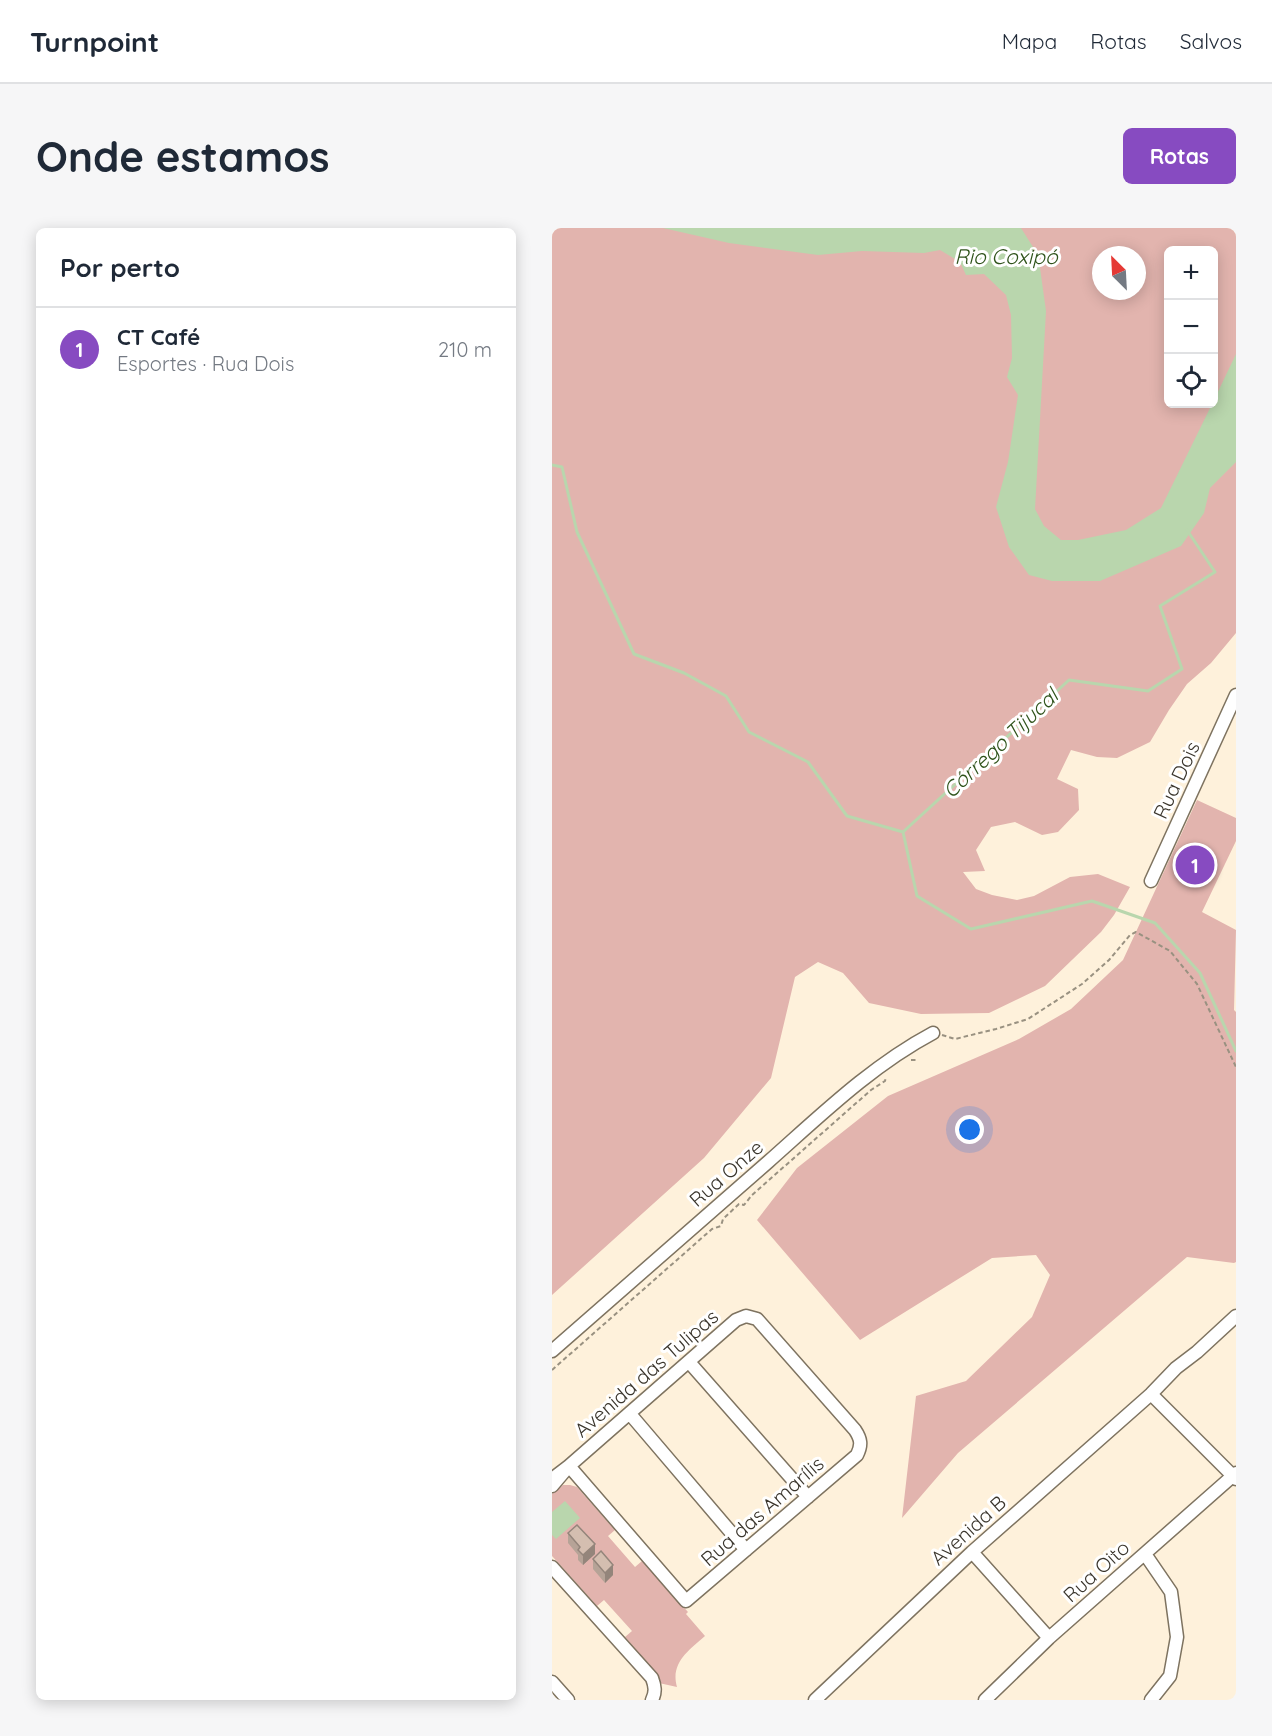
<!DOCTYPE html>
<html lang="pt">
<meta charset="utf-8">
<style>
body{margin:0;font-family:Quicksand,sans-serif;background:#f6f6f7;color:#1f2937}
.controls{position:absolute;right:18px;top:18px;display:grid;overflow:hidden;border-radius:9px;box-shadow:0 3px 15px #0003}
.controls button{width:54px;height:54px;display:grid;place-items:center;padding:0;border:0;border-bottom:2px solid #e0e1e3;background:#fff;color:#1f2937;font:30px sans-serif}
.compass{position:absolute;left:540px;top:18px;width:54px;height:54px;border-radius:50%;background:#fff;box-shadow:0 3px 15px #0003;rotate:336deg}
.you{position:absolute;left:418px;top:902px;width:21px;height:21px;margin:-15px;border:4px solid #fff;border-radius:50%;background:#1a73e8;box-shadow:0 0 0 9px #1a73e833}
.badge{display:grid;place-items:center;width:39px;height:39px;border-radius:50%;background:#874bc1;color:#fff;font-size:20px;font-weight:700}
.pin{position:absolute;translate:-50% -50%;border:3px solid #fff;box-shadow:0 2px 6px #0006}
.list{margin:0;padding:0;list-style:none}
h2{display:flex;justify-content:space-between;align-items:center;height:78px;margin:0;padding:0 24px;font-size:26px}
h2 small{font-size:20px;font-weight:400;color:#747a83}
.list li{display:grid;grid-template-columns:39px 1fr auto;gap:18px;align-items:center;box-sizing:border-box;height:84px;padding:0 24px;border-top:2px solid #e0e1e3}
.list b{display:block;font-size:22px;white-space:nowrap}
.list p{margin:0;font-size:20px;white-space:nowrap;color:#747a83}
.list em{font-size:20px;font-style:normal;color:#747a83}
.icon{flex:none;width:33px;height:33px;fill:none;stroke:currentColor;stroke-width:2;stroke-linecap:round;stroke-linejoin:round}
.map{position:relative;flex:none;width:684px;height:1472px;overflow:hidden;border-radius:9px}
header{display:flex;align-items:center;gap:36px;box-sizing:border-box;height:84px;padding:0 30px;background:#fff;border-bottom:2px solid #e0e1e3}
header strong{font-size:28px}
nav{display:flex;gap:33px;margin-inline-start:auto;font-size:21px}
.intro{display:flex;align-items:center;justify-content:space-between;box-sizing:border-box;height:144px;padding:0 36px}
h1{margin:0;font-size:42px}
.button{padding:15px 27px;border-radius:9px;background:#874bc1;color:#fff;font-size:21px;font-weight:700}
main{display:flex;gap:36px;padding:0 36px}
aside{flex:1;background:#fff;border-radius:9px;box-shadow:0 3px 15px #0003}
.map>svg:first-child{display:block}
.green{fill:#e2b4ae;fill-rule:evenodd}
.water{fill:#b9d6ad}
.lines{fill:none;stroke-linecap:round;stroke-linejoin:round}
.stream{stroke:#b9d6ad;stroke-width:3}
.minor-casing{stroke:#7e7360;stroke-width:15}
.path{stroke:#999181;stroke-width:2;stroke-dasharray:4.5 3;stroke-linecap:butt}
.minor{stroke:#fff;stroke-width:12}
.wall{fill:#b6a397}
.shaded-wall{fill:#94857b}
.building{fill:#d4beb0;stroke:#94857b;stroke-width:1.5}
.labels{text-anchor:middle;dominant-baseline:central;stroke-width:6;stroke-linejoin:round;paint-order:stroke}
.street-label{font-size:20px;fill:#3a352c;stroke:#fff}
.water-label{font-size:21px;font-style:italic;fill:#2f531b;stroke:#fff}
</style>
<header>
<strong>Turnpoint</strong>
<nav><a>Mapa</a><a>Rotas</a><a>Salvos</a></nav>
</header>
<div class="intro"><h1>Onde estamos</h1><a class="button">Rotas</a></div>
<main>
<aside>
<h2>Por perto<small></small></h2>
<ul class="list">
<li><span class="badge">1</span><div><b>CT Café</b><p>Esportes · Rua Dois</p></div><em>210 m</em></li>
</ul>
</aside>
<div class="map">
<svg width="684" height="1472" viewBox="0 0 684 1472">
<rect width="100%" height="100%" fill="#fef1db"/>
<!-- green -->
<path class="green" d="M0,0H684V405L659,435L635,456L617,482L598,514L565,530L545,529L519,522L505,551L526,561L527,582L506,604L490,607L463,594L439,599L424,622L433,643L411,644L424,661L440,667L465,672L482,668L518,649L546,646L578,659L562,687L549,704L493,758L437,785L369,786L317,775L291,745L266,734L243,749L219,850L152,930L0,1067ZM616,22H662V176H616ZM549,27H585V63H549Z
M645,572L684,590V613L650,684L684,702L682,782L684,784V1034L682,1035L635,1029L406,1225L350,1290L364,1168L414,1153L480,1089L498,1047L484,1027L440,1030L308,1112L205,992L245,940L336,868L467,811L519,781L571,732Z
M11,1257H18L25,1259L63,1302L56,1308L83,1339L90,1333L136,1384L134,1386L153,1408C137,1422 118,1435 125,1459L107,1455L104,1445L73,1409L80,1403L52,1372L45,1378L0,1328V1266Z"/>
<!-- water -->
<path class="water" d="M111,0H469L481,19L488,40L494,83L483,281L492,298L509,312H526L574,302L609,280L660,176H662V172L684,126V234L658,260L652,285L629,318L548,353H500L477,347L457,319L444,279L456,234L466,167L455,149L460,130L459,87L454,67L432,46L414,47L408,34L388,22L372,25L310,23L266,27L177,15Z
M13,1273L28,1290L4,1311L0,1307V1284Z"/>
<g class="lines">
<!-- stream -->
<path class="stream" d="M0,237L10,239L25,304L82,426L132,445L174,468L197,504L256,534L295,588L351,604L365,668L419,701L540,673L603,695L648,745L684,823
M351,604L517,452L596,463L630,441L608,378L663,344L635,302"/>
<defs>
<path id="minor" d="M599,653L684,467
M194,1088L205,1091L303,1202C309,1211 310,1217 305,1227L134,1373L17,1238L184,1092Z
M0,1123C72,1060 144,997 216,934C268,888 319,838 381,805
M137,1134L256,1269
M599,1166L684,1251
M78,1186L194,1322
M0,1251L17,1238L0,1258
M420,1324L497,1410
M593,1326L619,1364L625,1409L618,1448L599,1472
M0,1339L100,1450C103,1458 104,1464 100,1472
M0,1454L16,1472
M263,1472L420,1324L599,1166L624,1140L645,1124L684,1088
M433,1472L497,1410L684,1245"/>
</defs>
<!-- minor casing -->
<use href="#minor" class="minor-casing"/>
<!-- path -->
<path class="path" d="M390,807L403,811L444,801L476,791L530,756L557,732L578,707L584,704L618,723L645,756L684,839
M359,832H365
M0,1142L160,1001L169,998L171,991L187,976L192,977L200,967L319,862L333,853L334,849"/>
<!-- minor -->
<use href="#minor" class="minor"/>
</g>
<!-- wall -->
<path class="wall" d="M16,1305L43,1326L31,1337L26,1332V1327L16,1315Z
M41,1331L61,1347L53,1355L41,1341Z"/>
<!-- shaded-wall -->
<path class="shaded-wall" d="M43,1316V1326L31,1337V1327Z
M61,1337V1347L53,1355V1345Z"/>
<!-- building -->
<path class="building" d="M25,1297L43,1316L31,1327L26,1322L28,1319L16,1305Z
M49,1323L61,1337L53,1345L41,1331Z"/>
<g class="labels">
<!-- street labels -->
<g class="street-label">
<text transform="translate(624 552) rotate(-65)">Rua Dois</text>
<text transform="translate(174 945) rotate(-41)">Rua Onze</text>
<text transform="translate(94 1145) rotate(-41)">Avenida das Tulipas</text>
<text transform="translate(210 1283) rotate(-41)">Rua das Amarílis</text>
<text transform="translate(416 1302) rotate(-42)">Avenida B</text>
<text transform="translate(544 1343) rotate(-42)">Rua Oito</text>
</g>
<!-- water labels -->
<g class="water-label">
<text x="454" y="28">Rio Coxipó</text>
<text transform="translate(448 515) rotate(-43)">Córrego Tijucal</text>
</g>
</g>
</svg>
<div class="controls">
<button>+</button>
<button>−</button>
<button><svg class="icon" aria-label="locate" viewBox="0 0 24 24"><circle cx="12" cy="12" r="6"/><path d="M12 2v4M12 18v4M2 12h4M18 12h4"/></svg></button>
</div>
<svg class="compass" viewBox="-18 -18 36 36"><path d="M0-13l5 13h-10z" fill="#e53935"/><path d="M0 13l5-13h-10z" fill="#747a83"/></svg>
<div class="you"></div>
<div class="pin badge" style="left:643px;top:637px">1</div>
</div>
</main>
